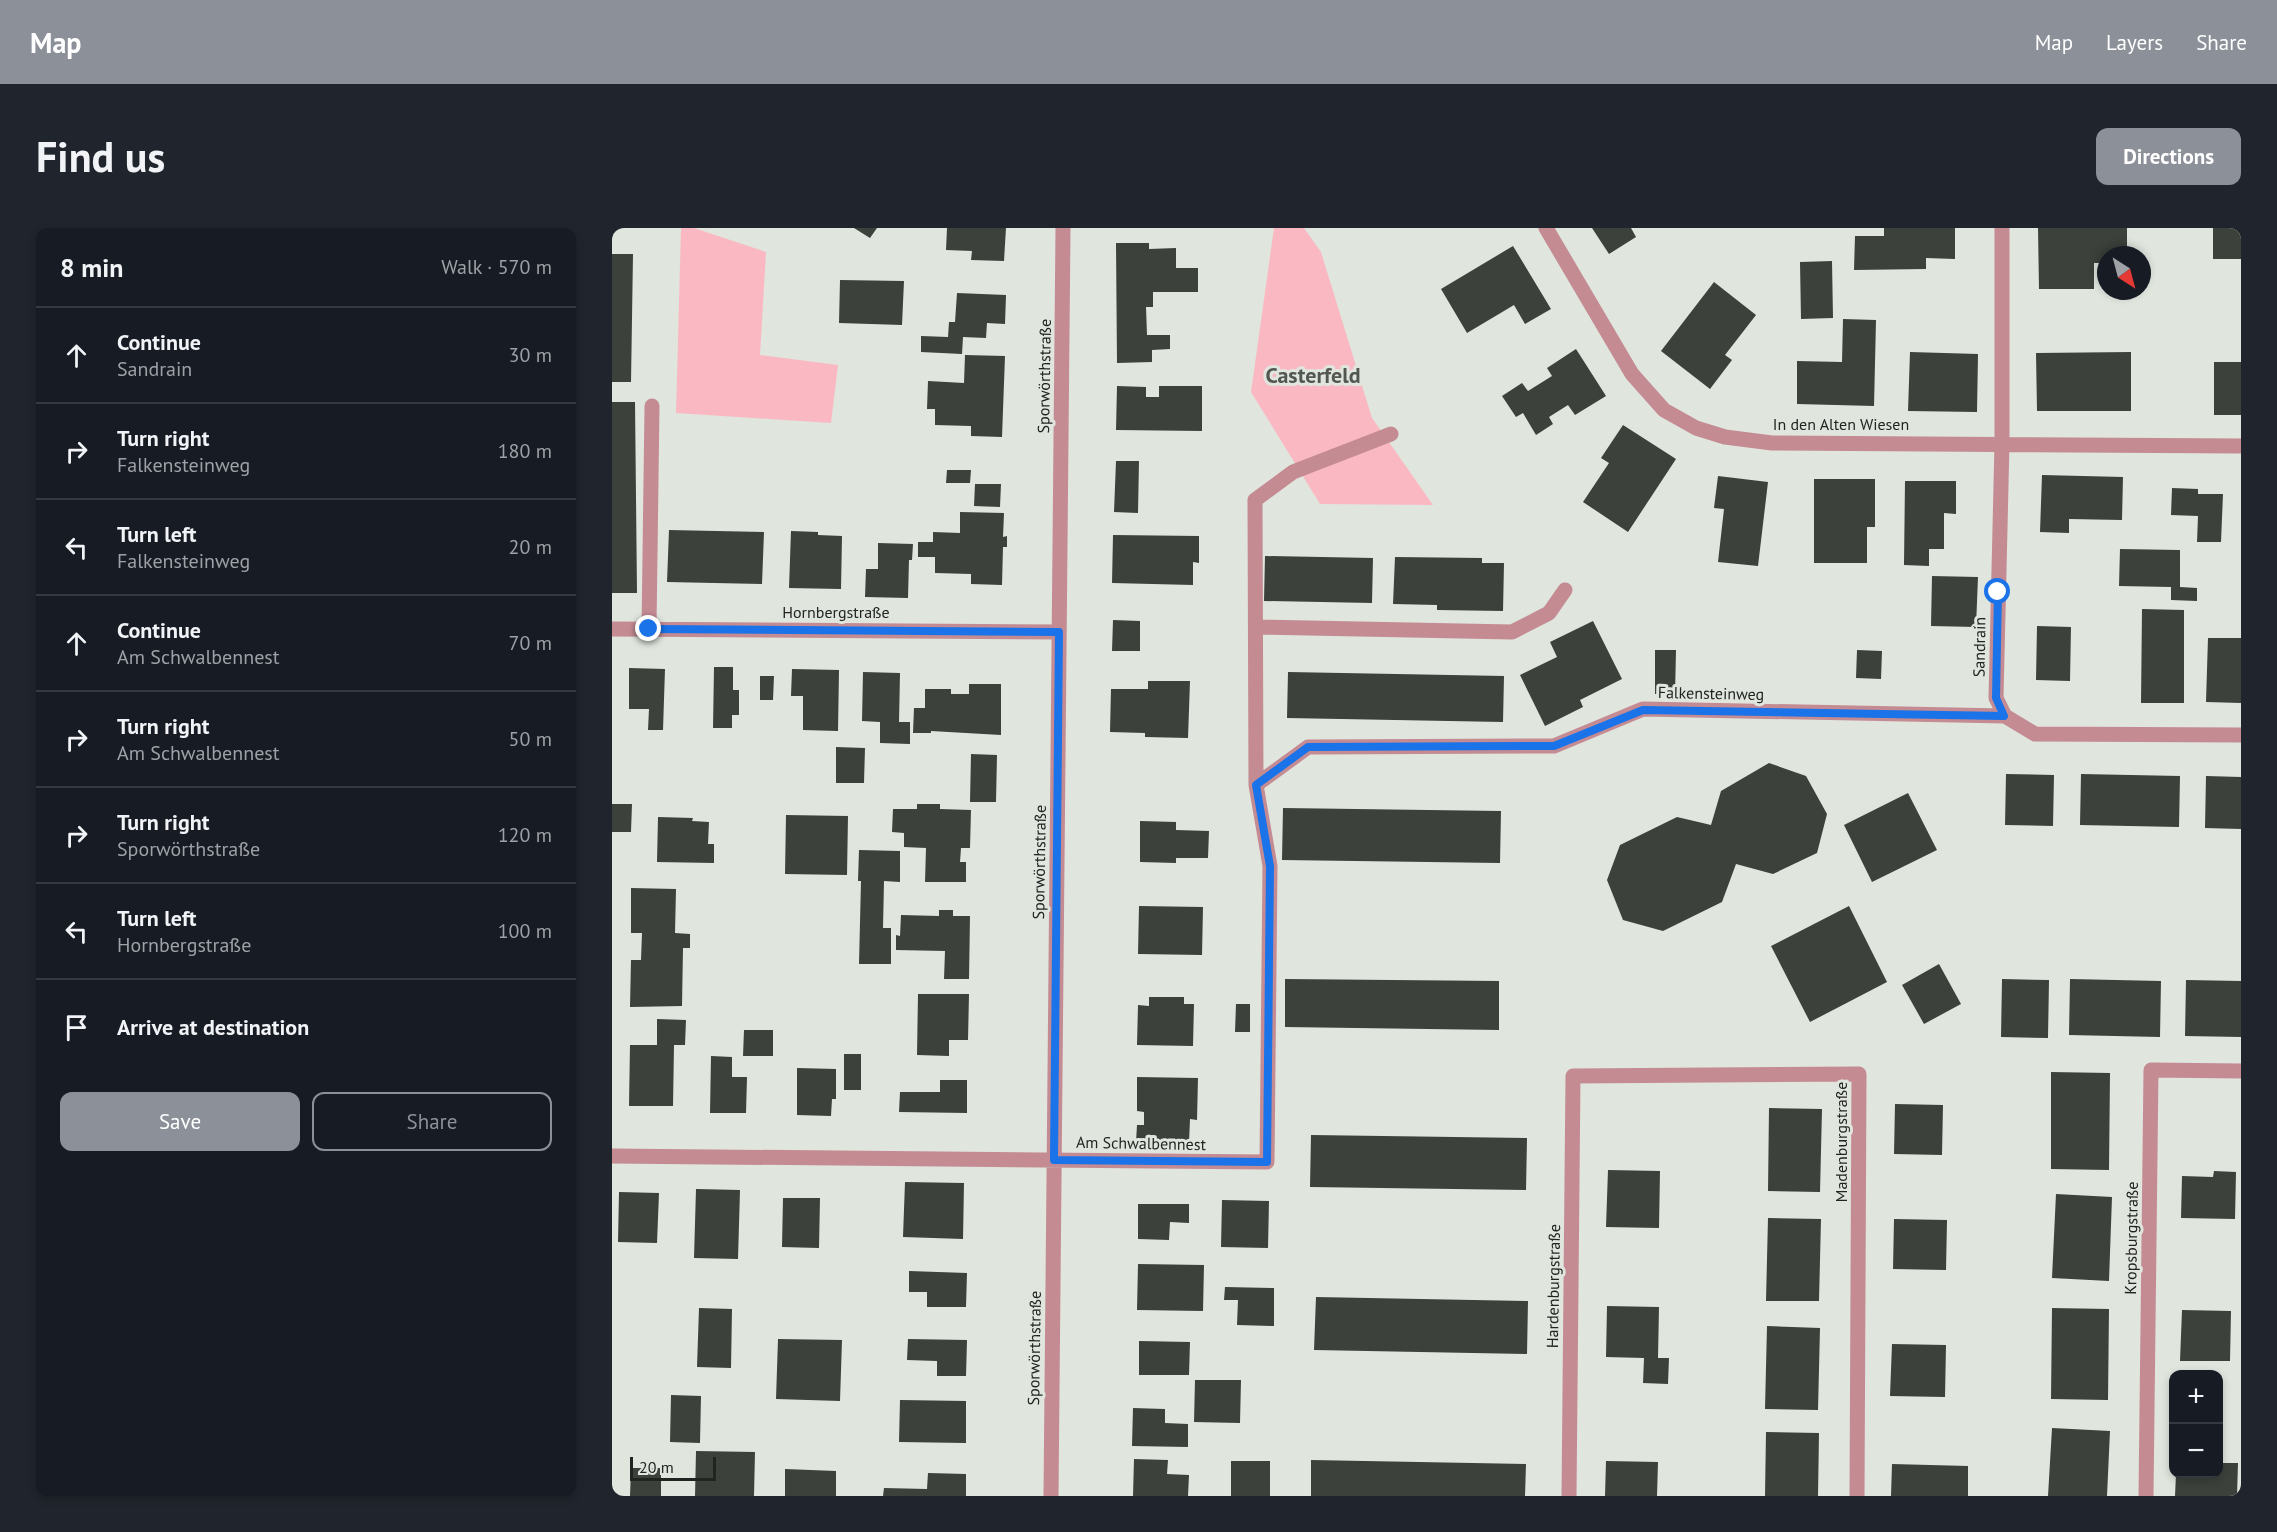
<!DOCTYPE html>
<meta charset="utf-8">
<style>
body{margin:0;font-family:"PT Sans",sans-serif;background:#20242c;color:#f1f3f6}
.controls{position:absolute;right:18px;bottom:18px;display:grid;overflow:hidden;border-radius:12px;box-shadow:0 3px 9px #0003}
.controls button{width:54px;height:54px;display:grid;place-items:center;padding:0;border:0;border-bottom:2px solid #363941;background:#171b24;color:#f1f3f6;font:30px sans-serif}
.compass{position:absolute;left:1485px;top:18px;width:54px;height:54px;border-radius:50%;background:#171b24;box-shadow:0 3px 9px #0003;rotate:144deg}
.scale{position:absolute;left:18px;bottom:15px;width:86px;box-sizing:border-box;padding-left:6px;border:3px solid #222422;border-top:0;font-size:16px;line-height:21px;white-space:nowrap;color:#222422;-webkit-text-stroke:4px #e0e5de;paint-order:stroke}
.stop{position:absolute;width:18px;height:18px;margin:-14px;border:4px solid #1a73e8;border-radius:50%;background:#fff}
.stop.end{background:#1a73e8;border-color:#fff;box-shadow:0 2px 6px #0008}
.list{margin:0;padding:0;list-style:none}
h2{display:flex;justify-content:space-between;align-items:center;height:78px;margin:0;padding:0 24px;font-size:26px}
h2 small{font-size:20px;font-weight:400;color:#9ea1a6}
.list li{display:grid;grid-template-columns:39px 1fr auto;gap:18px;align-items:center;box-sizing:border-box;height:96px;padding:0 24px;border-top:2px solid #363941}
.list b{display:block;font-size:22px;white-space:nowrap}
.list p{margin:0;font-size:20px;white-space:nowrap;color:#9ea1a6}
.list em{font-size:20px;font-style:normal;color:#9ea1a6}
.actions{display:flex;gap:12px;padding:18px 24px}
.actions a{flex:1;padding:14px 0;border:2px solid #8c9099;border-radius:12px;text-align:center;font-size:21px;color:#8c9099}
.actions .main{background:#8c9099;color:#fff}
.icon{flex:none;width:33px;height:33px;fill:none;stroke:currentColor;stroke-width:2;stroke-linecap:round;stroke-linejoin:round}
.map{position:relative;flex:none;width:1629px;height:1268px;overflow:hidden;border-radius:12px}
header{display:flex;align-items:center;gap:36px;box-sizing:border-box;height:84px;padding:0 30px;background:#8c9099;color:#fff}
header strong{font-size:28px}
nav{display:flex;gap:33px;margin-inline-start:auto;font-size:21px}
.intro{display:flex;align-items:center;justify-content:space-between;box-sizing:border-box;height:144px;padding:0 36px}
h1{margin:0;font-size:42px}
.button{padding:15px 27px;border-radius:12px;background:#8c9099;color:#fff;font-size:21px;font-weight:700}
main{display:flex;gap:36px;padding:0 36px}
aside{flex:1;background:#171b24;border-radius:12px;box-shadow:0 3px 9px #0003}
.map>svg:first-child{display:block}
.green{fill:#fab9c2}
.building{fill:#3c413b}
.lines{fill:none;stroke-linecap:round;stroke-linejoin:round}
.minor{stroke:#c48b93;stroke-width:15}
.route{stroke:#1a73e8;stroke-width:8}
.labels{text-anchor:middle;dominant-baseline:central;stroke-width:6;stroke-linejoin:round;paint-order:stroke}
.street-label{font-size:16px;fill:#222422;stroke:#e0e5de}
.district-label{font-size:22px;font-weight:bold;fill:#535752;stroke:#e0e5de}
</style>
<header>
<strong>Map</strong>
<nav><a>Map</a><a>Layers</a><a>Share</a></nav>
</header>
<div class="intro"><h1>Find us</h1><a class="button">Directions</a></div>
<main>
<aside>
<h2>8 min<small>Walk · 570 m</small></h2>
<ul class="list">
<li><svg class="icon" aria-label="ahead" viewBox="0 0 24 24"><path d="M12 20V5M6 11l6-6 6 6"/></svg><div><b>Continue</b><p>Sandrain</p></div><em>30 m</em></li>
<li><svg class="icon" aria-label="right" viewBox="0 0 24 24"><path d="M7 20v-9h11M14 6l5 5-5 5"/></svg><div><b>Turn right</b><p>Falkensteinweg</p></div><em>180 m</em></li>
<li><svg class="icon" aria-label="left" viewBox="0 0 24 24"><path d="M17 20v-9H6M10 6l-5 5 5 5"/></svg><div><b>Turn left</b><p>Falkensteinweg</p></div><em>20 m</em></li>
<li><svg class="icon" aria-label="ahead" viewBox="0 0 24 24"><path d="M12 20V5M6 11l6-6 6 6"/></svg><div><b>Continue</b><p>Am Schwalbennest</p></div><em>70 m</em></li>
<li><svg class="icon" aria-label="right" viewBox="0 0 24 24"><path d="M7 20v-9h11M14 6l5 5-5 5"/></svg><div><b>Turn right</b><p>Am Schwalbennest</p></div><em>50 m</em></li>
<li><svg class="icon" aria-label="right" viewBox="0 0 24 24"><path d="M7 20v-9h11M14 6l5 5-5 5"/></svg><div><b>Turn right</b><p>Sporwörthstraße</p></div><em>120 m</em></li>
<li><svg class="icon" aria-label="left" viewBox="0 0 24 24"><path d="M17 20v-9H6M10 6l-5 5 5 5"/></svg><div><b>Turn left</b><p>Hornbergstraße</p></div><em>100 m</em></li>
<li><svg class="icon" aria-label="arrive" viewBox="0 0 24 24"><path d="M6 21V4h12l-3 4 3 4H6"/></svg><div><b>Arrive at destination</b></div></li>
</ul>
<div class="actions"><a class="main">Save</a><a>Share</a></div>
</aside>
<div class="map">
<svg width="1629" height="1268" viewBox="0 0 1629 1268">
<rect width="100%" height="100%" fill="#e0e5de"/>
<!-- green -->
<path class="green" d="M69,0H82L154,24L148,127L226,137L219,195L64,185Z
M662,0H692L709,24L760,190L821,277L708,276L639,164Z"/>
<!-- building -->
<path class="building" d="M242,0H265L258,10Z
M335,0H394L392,33L359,32L360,23L334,22Z
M980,0H1019L1024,9L997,26Z
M1272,0H1343V31L1314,30V41L1242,42L1243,8H1272Z
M1426,0H1515V27H1494V35H1482V61H1427Z
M1601,0H1629V31H1601Z
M504,15H537V21L564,20V40H586V64H541V79H534L535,107H558V121L540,122V134L505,135Z
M901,18L939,81L913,96L902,77L855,105L829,61Z
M0,26H21L19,154H0Z
M1220,33L1221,90L1189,91L1188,34Z
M228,52L292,53L290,97L227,95Z
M1102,54L1144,87L1113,127L1120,132L1098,161L1049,123Z
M345,65L394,67L393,96L375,95L374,110L351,109L350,126L309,124V108L336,109L337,94H343Z
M1231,91L1264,92L1262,178L1185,176V133L1230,134Z
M964,121L994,168L963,187L956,177L937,189L941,196L924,207L911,185L904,189L890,168L910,155L916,163L940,148L935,140Z
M1298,124L1366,126L1365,184L1296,183Z
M1519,124V183H1425L1424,125Z
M353,127L393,128L390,209L359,208V198L323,197V181H315L316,153L352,155Z
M1602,134H1629V187H1602Z
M505,158L534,159V169H547V158H590V203L504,202Z
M0,174H23L25,365H0Z
M1011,197L1064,231L1016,304L971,274L997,235L989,230Z
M504,233H527L526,285L502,284Z
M335,242H359L358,255H334Z
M1430,247L1511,249L1510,292L1457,291V305L1428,304Z
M1106,248L1156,254L1146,338L1106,334L1112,281L1102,280Z
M1202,251H1263V299H1255V335H1202Z
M1293,253H1344V286L1332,285V321H1317V338L1292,337Z
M363,256H389L388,279L362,278Z
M1560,260L1586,261V266H1611L1609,314H1585L1586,288L1559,287Z
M348,284L392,285L391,309L395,308V319H391L390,357L359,356V346L323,345V329H306V314H321V304L348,305Z
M57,302L152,304L150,356L55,354Z
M179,303L206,304V307L230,308L229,361L177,360Z
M501,307L587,308V335L581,334V357L500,355Z
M266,315L301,316L300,332H297L296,370L253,369L254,341H266Z
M1508,321L1568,322V359L1585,360V373L1559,372V359L1507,358Z
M653,328L761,330L760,375L652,373Z
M783,329L870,330V335H892L891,383L825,382V377L781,376Z
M1320,348L1366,349L1364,399L1319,398Z
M1530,381L1572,382V475H1529Z
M501,392L528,393V423H500Z
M981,393L1010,451L968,472L971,479L933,498L908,447L945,429L938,414Z
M1425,398L1459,399L1458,453L1424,452Z
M1596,410H1629V475L1594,474Z
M1043,422H1064L1063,467L1043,466Z
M1245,422L1270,423L1269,451L1244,450Z
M102,439H121V462H127V487H120V500H101Z
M17,440L53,441L51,502H36L37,481H17Z
M180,441L227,442L226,503L191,502V468H179Z
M251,444L288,445L287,494H298V516L268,515V494L250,493Z
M676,444L892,448L891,494L675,490Z
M148,448H162L161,472H148Z
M536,453H578L576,510L533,509V505L498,504L499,461H536Z
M357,456H389V507L319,503V505H301L302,480H313V461H339V466H357Z
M224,519L253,520L252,555H224Z
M359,526L385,527L384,574H358Z
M1157,535L1194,548L1215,586L1205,625L1161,646L1124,636L1110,674L1051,703L1011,692L995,652L1008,617L1065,589L1099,597L1109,563Z
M1394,546L1442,547L1441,598L1393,597Z
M1469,546L1568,548L1567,599L1468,597Z
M1594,548L1629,549V601L1593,600Z
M1296,565L1325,622L1260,654L1232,597Z
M0,576H20L19,604H0Z
M305,576H328V581L359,582L358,620H349L348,634H354V654H313L314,620L292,619V605L280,604L281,581H305Z
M671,580L889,583L888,635L670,632Z
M174,587L236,588L235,647L173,646Z
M46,589L81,590L80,593L97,594L96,616H102V635L45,634Z
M528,593L564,594V602L597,603L596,630H564V635L528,634Z
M247,622L288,623V654L272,653L271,700H279V736H247L249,653H246Z
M19,660L64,661L63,705L78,706V720H71L70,778L18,779L19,732H29L30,705H19Z
M527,678L591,679L590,727L526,726Z
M1237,678L1275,754L1198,794L1159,718Z
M327,682H341V688H358L357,751H332L333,723L284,722V707L288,708L289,687L327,688Z
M1327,736L1349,776L1312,796L1290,757Z
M673,751L887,753V802L673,799Z
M1390,751L1437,752L1436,810L1389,809Z
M1458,751L1549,753L1548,809L1457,807Z
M1574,752L1629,753V809L1573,808Z
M306,766H357L356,812H337V828L305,827Z
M537,769H572V776H582L581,818L525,817L526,777L537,778Z
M624,776H638V804H623Z
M45,791L74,792L73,817H62L61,878H17L18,817H45Z
M132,802H161V828H131Z
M232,826H249V862H232Z
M99,828L120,829V849H135L134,885H98Z
M185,840L224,841V871H220L219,888L185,887Z
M1439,844L1498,845L1497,942L1439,941Z
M525,849L586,850L585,892L578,891L577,915L524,914L525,897H532V884L525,883Z
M328,852H355V885L287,884L288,864H328Z
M1283,876L1331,877L1330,927L1282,926Z
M1157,880L1210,881L1208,964L1156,963Z
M699,907L915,910L914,962L698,959Z
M996,942L1048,943L1047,1000L994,999Z
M1602,943L1624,944L1623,991L1569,990L1570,948L1601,949Z
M293,954L352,955L351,1011L291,1009Z
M84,961L128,962L126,1031L82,1030Z
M7,964L47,965L45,1015L6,1014Z
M1444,966L1500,969L1497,1053L1440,1050Z
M171,970H208L207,1020L170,1019Z
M610,972L657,973L656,1020L609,1019Z
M526,976H577V995L558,994L557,1012L526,1011Z
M1156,990L1209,991L1207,1073H1154Z
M1282,991L1335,992L1334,1042L1281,1041Z
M526,1036L592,1037L591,1083L525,1082Z
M297,1043L355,1045L354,1079H315V1064H297Z
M613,1059L662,1060V1098L625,1097L626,1072H612Z
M704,1069L916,1073L915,1126L702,1122Z
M995,1078L1047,1079L1046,1130H1057L1056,1156L1031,1155L1032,1130L994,1129Z
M87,1080L120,1081L119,1140L85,1139Z
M1440,1080L1497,1081L1496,1172L1439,1171Z
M1570,1082L1619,1083L1618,1133H1568Z
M1155,1098L1208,1100L1206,1182L1153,1181Z
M166,1111L230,1112L228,1173L164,1171Z
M296,1111L355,1112L354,1148H325V1133L295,1132Z
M527,1113L578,1114L577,1147H527Z
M1280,1116L1334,1117L1333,1169L1278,1168Z
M583,1152H629L628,1195L582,1194Z
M59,1167L89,1168L88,1215L58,1214Z
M288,1172L354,1173V1215L287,1214Z
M521,1180L553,1181V1195L576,1196V1219L520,1218Z
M1440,1200L1498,1203L1495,1268H1436Z
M1154,1204L1207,1205L1206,1268H1153Z
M84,1223L143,1224L142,1268H83Z
M522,1231L556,1232L555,1246L577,1247L576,1268H521Z
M699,1232L914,1236L913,1268H699Z
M619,1233H658V1268H619Z
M994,1233L1046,1234L1045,1268H993Z
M1606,1235H1626L1625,1268H1563L1564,1246H1606Z
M1280,1236L1356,1238V1268H1279Z
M19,1240H49V1268H18Z
M173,1241L224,1243V1268H173Z
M316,1245L354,1246V1268H271L272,1260L315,1261Z"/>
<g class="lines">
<!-- minor -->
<path class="minor" d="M934,0L1020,146L1052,182L1084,200L1113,209L1160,215L1629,218
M1390,0V215L1384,470L1393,488L1423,506L1629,507
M644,399L900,404L937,385L953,362
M0,401L447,404
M37,401L40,178
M644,557L696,519L942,518L1031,481L1393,488
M0,928L655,934L658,638L644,557L643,272L681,244L779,206
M439,1268L451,0
M957,1268L961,848L1247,846L1245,1268
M1534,1268L1539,842L1629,843"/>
</g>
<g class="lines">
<!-- route -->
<path class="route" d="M37,401L447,404L442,932L655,934L658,638L644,557L696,519L942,518L1031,482L1392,488L1384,470L1386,364"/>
</g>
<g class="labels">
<!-- street labels -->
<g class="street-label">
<text transform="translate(432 148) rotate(-89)">Sporwörthstraße</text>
<text x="1229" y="196">In den Alten Wiesen</text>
<text x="224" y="384">Hornbergstraße</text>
<text transform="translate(1367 419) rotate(-89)">Sandrain</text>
<text transform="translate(1099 465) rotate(1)">Falkensteinweg</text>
<text transform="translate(427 634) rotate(-89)">Sporwörthstraße</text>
<text transform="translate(1229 914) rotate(-90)">Madenburgstraße</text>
<text transform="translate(529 915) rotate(1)">Am Schwalbennest</text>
<text transform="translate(1519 1010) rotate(-89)">Kropsburgstraße</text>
<text transform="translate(941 1058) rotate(-89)">Hardenburgstraße</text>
<text transform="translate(422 1120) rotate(-89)">Sporwörthstraße</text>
</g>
<!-- district labels -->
<g class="district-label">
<text x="701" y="147">Casterfeld</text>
</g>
</g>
</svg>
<div class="controls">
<button>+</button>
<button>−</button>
</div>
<svg class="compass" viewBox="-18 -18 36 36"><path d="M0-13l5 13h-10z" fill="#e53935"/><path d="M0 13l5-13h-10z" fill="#9ea1a6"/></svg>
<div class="scale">20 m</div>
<div class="stop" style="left:1386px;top:364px"></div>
<div class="stop end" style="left:37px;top:401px"></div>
</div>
</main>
